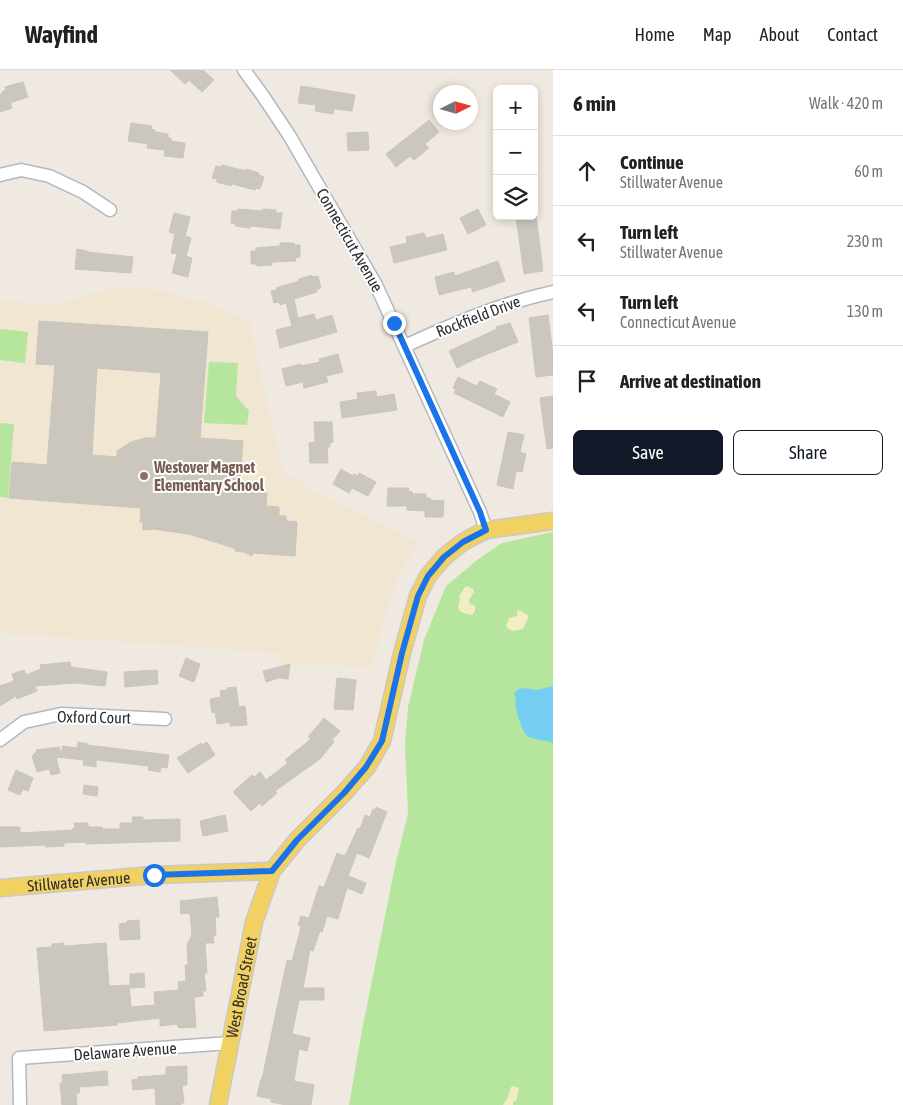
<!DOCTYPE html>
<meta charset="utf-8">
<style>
body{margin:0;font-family:"Asap Condensed",sans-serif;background:#f2f2f2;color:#202124}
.controls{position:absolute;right:15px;top:15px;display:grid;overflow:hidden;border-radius:8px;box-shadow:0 2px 8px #0003}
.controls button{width:45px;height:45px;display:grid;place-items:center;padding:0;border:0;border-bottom:1px solid #e0e0e0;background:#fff;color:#202124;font:25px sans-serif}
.compass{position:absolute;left:433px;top:15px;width:45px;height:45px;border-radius:50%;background:#fff;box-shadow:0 2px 8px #0003;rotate:85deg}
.stop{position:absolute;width:15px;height:15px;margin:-11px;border:4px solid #1a73e8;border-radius:50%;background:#fff}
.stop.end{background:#1a73e8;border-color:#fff;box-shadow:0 1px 5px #0008}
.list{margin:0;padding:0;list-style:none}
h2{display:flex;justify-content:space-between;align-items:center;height:65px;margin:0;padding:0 20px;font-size:21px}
h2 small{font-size:16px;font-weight:400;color:#757577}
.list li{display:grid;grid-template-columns:32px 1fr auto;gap:15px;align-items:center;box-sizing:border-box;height:70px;padding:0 20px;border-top:1px solid #e0e0e0}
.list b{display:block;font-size:19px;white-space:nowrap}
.list p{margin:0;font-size:16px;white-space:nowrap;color:#757577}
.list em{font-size:16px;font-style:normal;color:#757577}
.actions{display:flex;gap:10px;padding:15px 20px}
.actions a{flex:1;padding:11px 0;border:1px solid #111827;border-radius:8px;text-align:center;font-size:18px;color:#111827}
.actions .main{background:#111827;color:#fff}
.icon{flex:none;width:28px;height:28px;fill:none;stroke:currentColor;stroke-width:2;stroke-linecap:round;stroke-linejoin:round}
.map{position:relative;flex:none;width:553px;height:1035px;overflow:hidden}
header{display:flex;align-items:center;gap:30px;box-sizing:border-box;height:70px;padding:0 25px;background:#fff;border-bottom:1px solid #e0e0e0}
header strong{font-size:24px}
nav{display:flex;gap:28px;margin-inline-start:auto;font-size:18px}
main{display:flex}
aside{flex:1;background:#fff}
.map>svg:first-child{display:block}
.education{fill:#f0e6d1}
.green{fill:#b6e59e}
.sand{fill:#f3ecc5}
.water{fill:#75cff0}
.building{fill:#cbc7bf;stroke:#cbc5ba;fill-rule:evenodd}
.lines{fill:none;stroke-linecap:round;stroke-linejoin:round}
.minor-casing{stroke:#b4b7c1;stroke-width:15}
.major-casing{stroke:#c9c9c9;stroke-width:19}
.minor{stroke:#fff;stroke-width:12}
.major{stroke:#f2d163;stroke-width:16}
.route{stroke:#1a73e8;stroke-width:6}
.education-dot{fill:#8d6e63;stroke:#fff;stroke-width:2}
.labels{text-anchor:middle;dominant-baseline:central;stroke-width:4;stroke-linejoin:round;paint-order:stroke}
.street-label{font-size:16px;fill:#2e2e2e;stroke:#fff}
.education-label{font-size:16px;font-weight:bold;fill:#785e54;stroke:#fff;text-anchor:start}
</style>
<header>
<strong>Wayfind</strong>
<nav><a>Home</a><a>Map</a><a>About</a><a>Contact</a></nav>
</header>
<main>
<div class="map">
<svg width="553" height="1035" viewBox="0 0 553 1035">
<rect width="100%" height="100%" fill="#efe9e1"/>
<!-- education -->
<path class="education" d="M123,216L161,221L211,234L249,251L284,406L294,407L304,416L419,473L397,507L371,597L279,593V583L0,563V230L51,235Z"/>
<!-- green -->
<path class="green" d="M0,259L28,262L25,293L0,290Z
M209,292L238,293L236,326L249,341L247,355L204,353Z
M0,353L14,354L8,428L0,427Z
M553,462V1035H349L362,960L396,792L408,744L405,674L408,637L424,570L446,516L477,490L502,473Z"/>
<!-- sand -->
<path class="sand" d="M467,516L473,519L474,522L469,530L470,534L475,535V541L472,545C462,543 455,542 460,530L459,527L465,517Z
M519,540L529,546L523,559L513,561L508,559L506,555L509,548L517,546V541Z
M513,1016L519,1018L516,1031L513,1032V1035H503L508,1027L511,1017Z"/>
<!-- water -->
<path class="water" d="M553,616V673C546,670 536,670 529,667C522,664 513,635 516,627L514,624L518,619L525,618L537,620Z"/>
<!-- building -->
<path class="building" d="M170,0H203L214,10L202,22L189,10L185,14Z
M23,12L28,27L10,33L12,38L0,42V25L2,24V22L6,20L5,17Z
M301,16L355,25L352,41L334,39L333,44L315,41L316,35L298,33Z
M429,50L439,62L425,74L429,78L414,90L410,86L396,97L386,84Z
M131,53L152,56L151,59L155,60V62L168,64V68H171V71L185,73L183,88L164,86L165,80L147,78L148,74L128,71Z
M368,62L369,80L348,81L347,63Z
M222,95L246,101V99L259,103V105L264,107L260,119L256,118L255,120L232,114L231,116L217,112V109L212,108L216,96L221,97Z
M238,139L262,141L263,139L276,140V143H282L280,159L251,156L250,158L235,156L236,154L231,153L232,141H238Z
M478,139L486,155L468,164L460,148Z
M174,143L190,147L185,166L191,168L186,186L192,188L188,207L172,203L177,184L171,183L175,164L169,162Z
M534,145H536L543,201L524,204L516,147Z
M424,163L426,168L443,164L447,180L394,193L390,177L407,173L406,167Z
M280,173H294V175H300V187L295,188L296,191L272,192V195L257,196V194H251V181H256V178L280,176Z
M77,179L87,181V182L133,187L131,203L75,199Z
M498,191L505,211L473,222L471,217L439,225L435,207L454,202L455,206Z
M312,205V207L318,206L321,218L316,220L317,222L294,229L298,248L314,244L316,250L332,245L337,262L280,278L276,260L292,256L286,233L280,235L279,232L274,233L271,221L277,220L276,218L299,211V209Z
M548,245L553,284V305L536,307L529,248Z
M39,251L208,262L200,368L243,371L240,411L261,412L260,422L267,423L266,436L279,437V446H286V451L297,452L295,486L253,483L252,486L244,482L235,481L236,479L215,472L188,464L154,459L143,460V452H140L141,438L9,428L12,392L47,395L55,295L36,294ZM97,298L161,303L156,368H145L131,372L117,381V387L92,385Z
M510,253L518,272L475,289L457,298L449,281L497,259L496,257Z
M338,284L343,302L326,306L328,312L304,318L303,312L286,316L282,299L301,294V296L320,292L319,289Z
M458,307L477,316L480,311L497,319L494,324L510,332L503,347L454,323L456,319L453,318Z
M376,321L377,327L394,324L397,340L342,348L340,332L358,329L357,323Z
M553,326V378L547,379L540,328Z
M314,352H332L333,372L330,373V377H327L328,393H310L309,373L315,372Z
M508,362L524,365L520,382L526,384L522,402L516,401L513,419L497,415Z
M341,399L353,406L354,404L358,406L359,403L376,412L368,426L352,418L349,423L333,414Z
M388,418H409L408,421L412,422L413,424H426V428H430V430L444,431L443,447H425V441L407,440V436H387Z
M186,588L200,594L194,612L179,606Z
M70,592L71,597L107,602L105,616L75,613L35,616L37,621L17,629L16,626L0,636V616L14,611L12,604L24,600L26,605L41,599L40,595Z
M290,594L288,609L279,608L266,612L263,601Z
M157,600L158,614L125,617L124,602Z
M337,608L356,610L353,640L334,639Z
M236,617L239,637L245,636L247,655L230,656V652L217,654L215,642L212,643L210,629L221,627L220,621L227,620V618Z
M324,648L340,661L332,670L334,672L320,689L275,721L277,723L262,736L260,733L251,741L233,722L252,705L254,707L260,702L266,710L288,693L285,690L311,669L308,667Z
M78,672L88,674L87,675L169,685L167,698L161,697L160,702L148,700L149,696L96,690V697L83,695L84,690L56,687L60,703L51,705L49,699L37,702L32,686L36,685L33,684L36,683V680L59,677L63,685L62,676L77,678Z
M207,672L215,685L188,703L177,688L201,673L202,675Z
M16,700L33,708L28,721L23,719L20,725L8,720Z
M84,715L98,717L97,726L83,724Z
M376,737L387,742L369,788L357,783L348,806L366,813L362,824L347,818L338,849L327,846L322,862L320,861L313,881L310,880L303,918H324V930H299L292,964L310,968L307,981L299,979L294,1011L314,1015L311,1035H286L271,1032L272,1029L257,1026L261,1009H262L287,890L292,891L300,861L301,856L298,855L301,846L309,848L319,816L324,817L337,783L345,786L358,758L360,759L365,745L370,747L373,739L375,740Z
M225,745L228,761L203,766L200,751Z
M132,747H143V750L180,749V771L86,774V772L64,773V776L46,777V775L0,777V757H20V763L73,760V758H75L74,753H88V757H102V759H120V753H133Z
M217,827L219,847H215L216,862L215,866H213L214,873H205L207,903H204L206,921H203V926L194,927L196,957L181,958L178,957L177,954L160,956V948L117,953V955L44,961L37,878L52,877V874L64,873V876L106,873L109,916L129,915L131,937L155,935L154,922L179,920L178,912L186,911L185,895H188L187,875L192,865L190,843L181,844L180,831Z
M139,850L140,869L120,870L119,854L127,853V851Z
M144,903L145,917L130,918V904Z
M187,996V1015H182L184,1033H181V1035H156L155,1018L133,1020L132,1010L138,1009V1007L166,1005V997Z
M107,1001L108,1015L79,1017L80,1023H76L77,1035H62L60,1013H63L62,1005Z"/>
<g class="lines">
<defs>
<path id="minor" d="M244,0L263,26L289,65L376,215L480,442L486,460
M0,105L21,100L49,106L83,122L110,140
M405,276C453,254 501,233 553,222
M0,670L24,652L61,644L165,649
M20,1035L19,988L230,973"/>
<g id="major">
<path id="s1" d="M0,818L154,805L272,801"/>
<path id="s2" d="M218,1035L254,852L272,801L297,770L344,723L367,697L382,671L402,583L418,526L428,506L444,487L463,472L486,460L553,451"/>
</g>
</defs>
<!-- minor casing -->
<use href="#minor" class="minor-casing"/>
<!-- major casing -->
<use href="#major" class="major-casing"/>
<!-- minor -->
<use href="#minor" class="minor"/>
<!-- major -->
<use href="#major" class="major"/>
</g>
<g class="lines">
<!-- route -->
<path class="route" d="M154,805L272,801L297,770L344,723L366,697L382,671L402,583L418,526L428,506L444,487L463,472L486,460L480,442L394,253"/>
</g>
<!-- markers -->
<circle class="education-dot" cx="144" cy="406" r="5"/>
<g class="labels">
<!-- street labels -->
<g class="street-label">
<text transform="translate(350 170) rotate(60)">Connecticut Avenue</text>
<text transform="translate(478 246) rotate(-21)">Rockfield Drive</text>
<text transform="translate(94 647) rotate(1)">Oxford Court</text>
<text stroke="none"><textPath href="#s1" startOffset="79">Stillwater Avenue</textPath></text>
<text stroke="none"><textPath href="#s2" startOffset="120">West Broad Street</textPath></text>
<text transform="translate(125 981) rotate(-4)">Delaware Avenue</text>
</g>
<!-- education labels -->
<g class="education-label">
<text x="154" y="397">Westover Magnet<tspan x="154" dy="18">Elementary School</tspan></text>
</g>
</g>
</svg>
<div class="controls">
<button>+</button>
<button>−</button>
<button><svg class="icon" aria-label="layers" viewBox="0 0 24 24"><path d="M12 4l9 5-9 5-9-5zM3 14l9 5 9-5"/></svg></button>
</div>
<svg class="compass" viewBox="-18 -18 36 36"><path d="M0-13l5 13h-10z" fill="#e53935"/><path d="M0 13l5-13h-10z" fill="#757577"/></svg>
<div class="stop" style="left:154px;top:805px"></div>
<div class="stop end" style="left:394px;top:253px"></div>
</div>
<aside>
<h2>6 min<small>Walk · 420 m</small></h2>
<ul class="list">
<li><svg class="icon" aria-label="ahead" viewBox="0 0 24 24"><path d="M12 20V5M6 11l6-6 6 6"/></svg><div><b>Continue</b><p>Stillwater Avenue</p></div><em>60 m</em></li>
<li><svg class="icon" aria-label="left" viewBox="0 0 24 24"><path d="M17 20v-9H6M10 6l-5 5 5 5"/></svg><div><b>Turn left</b><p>Stillwater Avenue</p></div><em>230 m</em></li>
<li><svg class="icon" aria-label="left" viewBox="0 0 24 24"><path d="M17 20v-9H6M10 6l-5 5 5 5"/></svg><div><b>Turn left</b><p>Connecticut Avenue</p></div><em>130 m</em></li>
<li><svg class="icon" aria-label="arrive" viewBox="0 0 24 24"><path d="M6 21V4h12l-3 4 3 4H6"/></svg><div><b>Arrive at destination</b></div></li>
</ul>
<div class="actions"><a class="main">Save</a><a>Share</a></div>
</aside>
</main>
